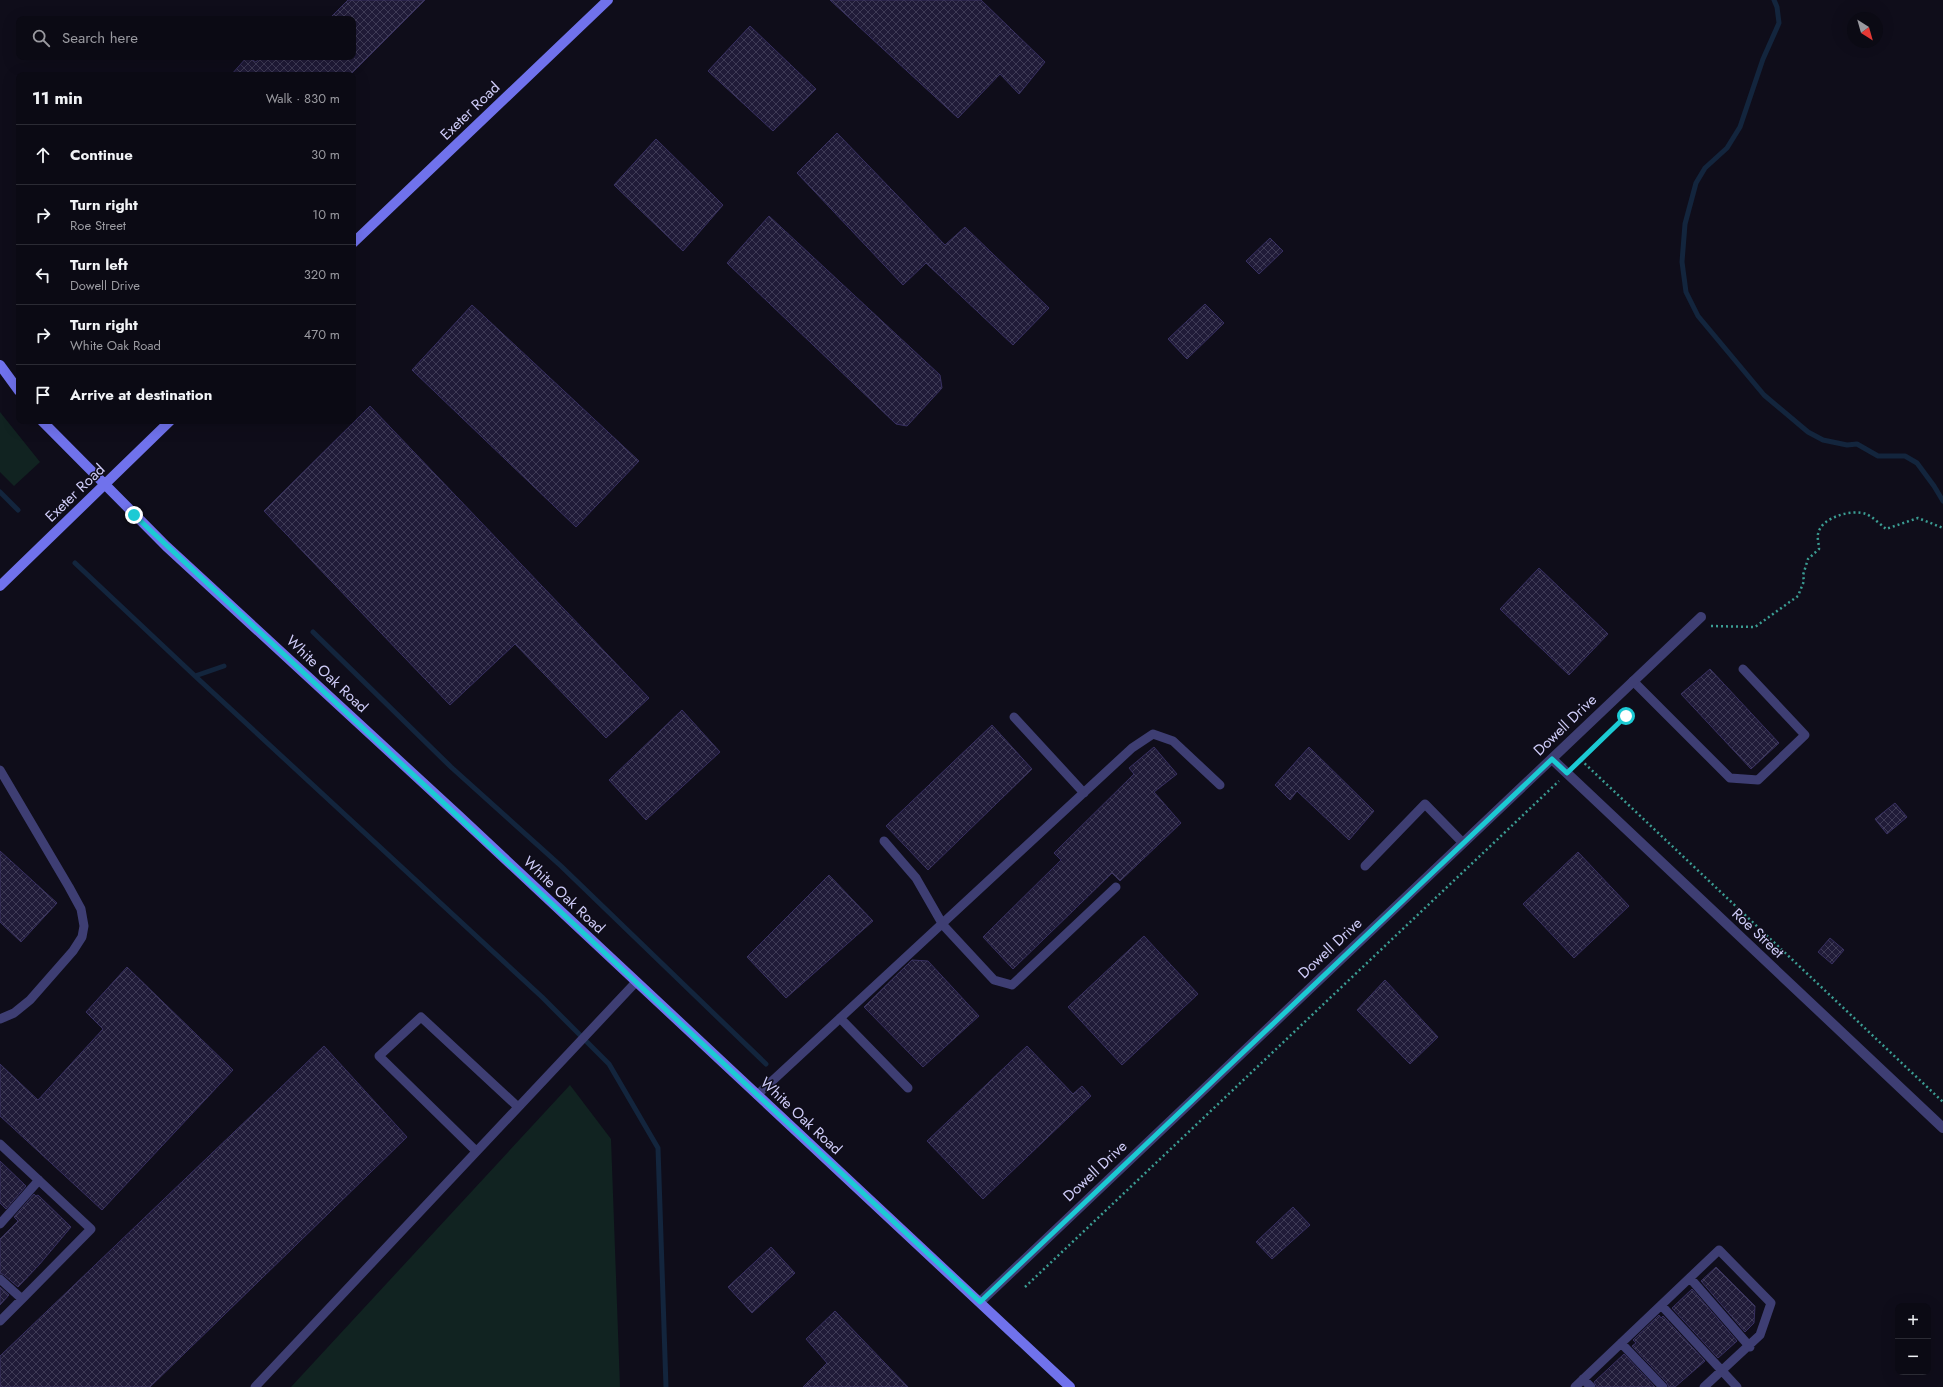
<!DOCTYPE html>
<meta charset="utf-8">
<style>
body{margin:0;font-family:Jost,sans-serif;background:#191822;color:#f1f3f6}
.controls{position:absolute;right:12px;bottom:12px;display:grid;overflow:hidden;border-radius:8px;box-shadow:0 4px 16px #0002}
.controls button{width:36px;height:36px;display:grid;place-items:center;padding:0;border:0;border-bottom:1px solid #2b2b34;background:#0b0a14;color:#f1f3f6;font:20px sans-serif}
.compass{position:absolute;left:1847px;top:12px;width:36px;height:36px;border-radius:50%;background:#0b0a14;box-shadow:0 4px 16px #0002;rotate:143deg}
.stop{position:absolute;width:12px;height:12px;margin:-9px;border:3px solid #1ccad4;border-radius:50%;background:#fff}
.stop.end{background:#1ccad4;border-color:#fff;box-shadow:0 1px 4px #0008}
.list{margin:0;padding:0;list-style:none}
h2{display:flex;justify-content:space-between;align-items:center;height:52px;margin:0;padding:0 16px;font-size:17px}
h2 small{font-size:13px;font-weight:400;color:#9a9aa0}
.list li{display:grid;grid-template-columns:26px 1fr auto;gap:12px;align-items:center;box-sizing:border-box;height:60px;padding:0 16px;border-top:1px solid #2b2b34}
.list b{display:block;font-size:15px;white-space:nowrap}
.list p{margin:0;font-size:13px;white-space:nowrap;color:#9a9aa0}
.list em{font-size:13px;font-style:normal;color:#9a9aa0}
.icon{flex:none;width:22px;height:22px;fill:none;stroke:currentColor;stroke-width:2;stroke-linecap:round;stroke-linejoin:round}
.map{position:relative;flex:none;width:1943px;height:1387px;overflow:hidden}
.search{position:absolute;background:#0b0a14;box-shadow:0 4px 16px #0002;left:16px;top:16px;width:340px;height:44px;display:flex;align-items:center;gap:10px;box-sizing:border-box;padding:0 14px;border-radius:8px;color:#9a9aa0;font-size:15px}
.panel{position:absolute;background:#0b0a14;box-shadow:0 4px 16px #0002;left:16px;top:72px;width:340px;height:352px;border-radius:8px}
.map>svg:first-child{display:block}
.grass{fill:#112321}
.lines{fill:none;stroke-linecap:round;stroke-linejoin:round}
.stream{stroke:#13253d;stroke-width:5}
.building{fill:url(#building-cross-hatch);stroke:#383061}
.path{stroke:#3b9d93;stroke-width:2.5;stroke-dasharray:2 3;stroke-linecap:butt}
.lane{stroke:#3e3e73;stroke-width:9}
.street{stroke:#3e3e73;stroke-width:10}
.secondary{stroke:#7072ec;stroke-width:10}
.route{stroke:#1ccad4;stroke-width:5}
.labels{text-anchor:middle;dominant-baseline:central;stroke-width:3;stroke-linejoin:round;paint-order:stroke}
.street-label{font-size:15px;fill:#cfccf8;stroke:#0f0d1a}
</style>
<div class="map">
<svg width="1943" height="1387" viewBox="0 0 1943 1387">
<defs>
<pattern id="building-cross-hatch" width="8" height="8" patternUnits="userSpaceOnUse"><rect width="8" height="8" fill="#201b38"/><path d="M0 0l8 8M0 8l8-8" fill="none" stroke="#3f3b56"/></pattern>
</defs>
<rect width="100%" height="100%" fill="#0f0d1a"/>
<!-- grass -->
<path class="grass" d="M0,412L40,462L14,486L0,472Z
M570,1085L611,1139L620,1387H291Z"/>
<g class="lines">
<!-- stream -->
<path class="stream" d="M1774,0L1777,7L1779,23L1763,59L1740,127L1727,148L1705,168L1696,183L1685,224L1682,262L1686,292L1698,316L1764,395L1808,432L1823,440L1847,445L1857,444L1878,456H1905L1917,463L1934,486L1943,501
M0,492L18,510
M75,563L195,676L542,997L609,1064L658,1148L666,1387
M313,632L451,767L561,866L766,1064
M195,676L224,666"/>
</g>
<!-- building -->
<path class="building" d="M348,0H425L350,75H231L247,57L256,62L260,57H353V19H329Z
M830,0H981L1045,62L1019,94L1000,74L958,118Z
M750,26L816,89L773,131L708,71Z
M837,133L945,245L965,227L1049,308L1013,345L926,263L903,285L797,173Z
M656,139L723,205L683,251L614,185Z
M769,216L940,375L942,388L907,426L896,424L727,263Z
M1270,238L1283,251L1259,274L1246,261Z
M1205,304L1224,323L1187,359L1168,339Z
M472,305L639,461L576,527L412,370Z
M370,406L649,698L606,738L515,644L450,705L264,511Z
M1539,568L1608,634L1569,675L1500,609Z
M1710,669L1779,743L1751,769L1681,694Z
M682,710L720,752L646,820L609,780Z
M992,725L1032,769L928,870L886,826Z
M1154,747L1177,774L1154,792L1181,823L1120,881L1112,873L1013,969L983,937L1061,860L1054,853L1134,774L1129,768Z
M1309,747L1374,811L1349,840L1297,791L1290,800L1275,785Z
M1895,803L1907,817L1887,834L1875,819Z
M0,851L57,903L21,942L0,922Z
M1578,852L1629,906L1574,958L1523,904Z
M829,875L873,921L786,998L747,957Z
M1144,936L1198,994L1122,1065L1068,1007Z
M1830,938L1844,950L1832,964L1818,952Z
M912,960L928,961L979,1016L923,1067L864,1007Z
M127,967L233,1070L102,1210L0,1116V1064L38,1100L103,1029L86,1012Z
M1385,980L1438,1037L1410,1064L1357,1010Z
M324,1046L407,1137L150,1387H0V1356Z
M1027,1046L1073,1094L1082,1086L1091,1096L983,1199L927,1141Z
M0,1161L26,1186L6,1209L0,1203Z
M34,1194L36,1196L38,1195L71,1227L39,1265L18,1287L4,1275L0,1273V1239L18,1221L14,1217Z
M1293,1207L1310,1225L1272,1259L1256,1242Z
M771,1247L795,1273L752,1313L728,1287Z
M1716,1267L1755,1306L1754,1323L1745,1332L1701,1281Z
M0,1287L9,1295L0,1305Z
M1692,1289L1737,1341L1718,1358L1672,1308Z
M835,1311L908,1387H803L827,1363L806,1339Z
M1659,1315L1661,1318L1663,1316L1705,1361L1675,1387H1669L1667,1383L1632,1346L1636,1343L1633,1340Z
M1624,1354L1655,1387H1597L1594,1382Z"/>
<g class="lines">
<!-- path -->
<path class="path" d="M1711,626L1755,627L1798,596L1804,581L1803,575L1808,559L1819,549C1819,544 1817,538 1818,534C1821,517 1852,509 1866,514C1873,517 1880,524 1886,529L1918,518L1943,528
M1581,760L1943,1102
M1575,765L1626,716
M1025,1287L1559,781"/>
<!-- lane -->
<path class="lane" d="M1633,681L1730,778L1758,780L1805,735L1743,669
M1014,717L1084,793
M0,770L69,887L81,909L84,926L82,937L73,951L30,1000L14,1013L0,1019
M884,841L916,878L943,925L994,980L1012,985L1116,887
M1365,866L1425,804L1463,843
M840,1018L908,1088
M757,1095L1132,748L1153,734L1173,741L1220,785
M0,1144L91,1229L22,1299L0,1279
M476,1151L379,1056L421,1017L518,1107
M0,1224L39,1180
M1690,1278L1750,1347
M1661,1305L1737,1387
M0,1321L22,1299
M1621,1343L1663,1387
M1583,1379L1591,1387
M255,1387L636,982
M1575,1387L1719,1250L1771,1303L1760,1335L1704,1387"/>
<!-- street -->
<path class="street" d="M1552,759L1943,1128
M980,1302L1701,617"/>
<!-- secondary -->
<path class="secondary" d="M353,243L608,0
M0,365L19,391
M42,421L166,546L458,815L1070,1387
M0,586L170,421"/>
</g>
<g class="lines">
<!-- route -->
<path class="route" d="M134,515L980,1302L1552,759L1567,773L1626,716"/>
</g>
<g class="labels">
<!-- street labels -->
<g class="street-label">
<text transform="translate(470 111) rotate(-44)">Exeter Road</text>
<text transform="translate(75 493) rotate(-44)">Exeter Road</text>
<text transform="translate(327 674) rotate(43)">White Oak Road</text>
<text transform="translate(1565 725) rotate(-44)">Dowell Drive</text>
<text transform="translate(564 895) rotate(43)">White Oak Road</text>
<text transform="translate(1758 933) rotate(43)">Roe Street</text>
<text transform="translate(1330 948) rotate(-43)">Dowell Drive</text>
<text transform="translate(801 1116) rotate(43)">White Oak Road</text>
<text transform="translate(1095 1171) rotate(-43)">Dowell Drive</text>
</g>
</g>
</svg>
<div class="controls">
<button>+</button>
<button>−</button>
</div>
<svg class="compass" viewBox="-18 -18 36 36"><path d="M0-13l5 13h-10z" fill="#e53935"/><path d="M0 13l5-13h-10z" fill="#9a9aa0"/></svg>
<div class="stop" style="left:1626px;top:716px"></div>
<div class="stop end" style="left:134px;top:515px"></div>
<div class="search"><svg class="icon" aria-label="search" viewBox="0 0 24 24"><circle cx="10" cy="10" r="6"/><path d="M15 15l6 6"/></svg>Search here</div>
<section class="panel">
<h2>11 min<small>Walk · 830 m</small></h2>
<ul class="list">
<li><svg class="icon" aria-label="ahead" viewBox="0 0 24 24"><path d="M12 20V5M6 11l6-6 6 6"/></svg><div><b>Continue</b></div><em>30 m</em></li>
<li><svg class="icon" aria-label="right" viewBox="0 0 24 24"><path d="M7 20v-9h11M14 6l5 5-5 5"/></svg><div><b>Turn right</b><p>Roe Street</p></div><em>10 m</em></li>
<li><svg class="icon" aria-label="left" viewBox="0 0 24 24"><path d="M17 20v-9H6M10 6l-5 5 5 5"/></svg><div><b>Turn left</b><p>Dowell Drive</p></div><em>320 m</em></li>
<li><svg class="icon" aria-label="right" viewBox="0 0 24 24"><path d="M7 20v-9h11M14 6l5 5-5 5"/></svg><div><b>Turn right</b><p>White Oak Road</p></div><em>470 m</em></li>
<li><svg class="icon" aria-label="arrive" viewBox="0 0 24 24"><path d="M6 21V4h12l-3 4 3 4H6"/></svg><div><b>Arrive at destination</b></div></li>
</ul>
</section>
</div>
